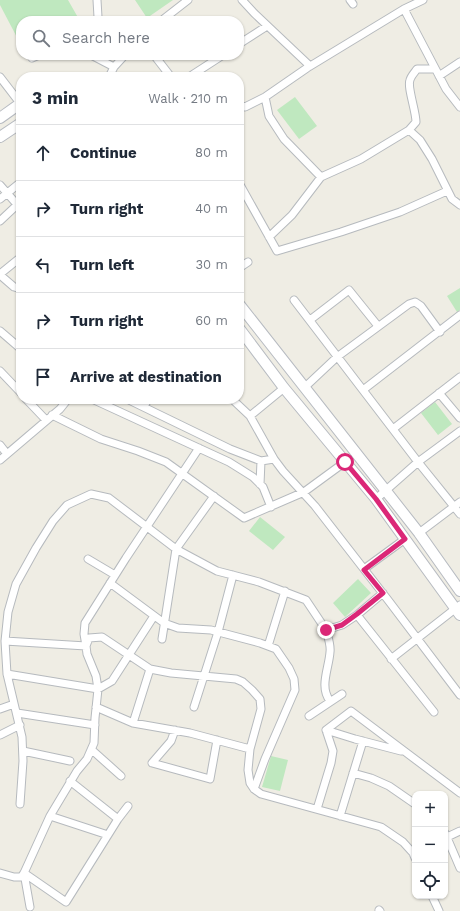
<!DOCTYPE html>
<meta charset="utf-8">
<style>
body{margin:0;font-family:"Work Sans",sans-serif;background:#f2f2f3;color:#1f2937}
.controls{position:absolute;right:12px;bottom:12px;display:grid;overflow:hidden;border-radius:8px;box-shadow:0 1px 3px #0004}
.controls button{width:36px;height:36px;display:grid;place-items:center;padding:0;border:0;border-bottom:1px solid #e0e1e3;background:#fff;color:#1f2937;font:20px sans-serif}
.stop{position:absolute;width:12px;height:12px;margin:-9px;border:3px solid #db2777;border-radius:50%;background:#fff}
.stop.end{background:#db2777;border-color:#fff;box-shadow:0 1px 4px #0008}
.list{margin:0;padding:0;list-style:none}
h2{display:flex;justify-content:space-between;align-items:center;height:52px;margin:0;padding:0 16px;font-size:17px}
h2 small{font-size:13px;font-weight:400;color:#747a83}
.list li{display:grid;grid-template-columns:26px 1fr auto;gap:12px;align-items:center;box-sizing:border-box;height:56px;padding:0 16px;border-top:1px solid #e0e1e3}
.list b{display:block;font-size:15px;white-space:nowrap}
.list em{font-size:13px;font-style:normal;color:#747a83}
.icon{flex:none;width:22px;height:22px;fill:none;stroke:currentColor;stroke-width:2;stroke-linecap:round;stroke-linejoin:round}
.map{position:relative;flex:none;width:460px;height:911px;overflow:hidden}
.search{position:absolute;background:#fff;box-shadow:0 1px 3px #0004;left:16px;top:16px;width:228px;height:44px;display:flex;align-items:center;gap:10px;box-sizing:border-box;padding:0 14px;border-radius:16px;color:#747a83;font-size:15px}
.panel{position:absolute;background:#fff;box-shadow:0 1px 3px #0004;left:16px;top:72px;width:228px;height:332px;border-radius:16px}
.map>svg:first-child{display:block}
.green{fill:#bfe8bf}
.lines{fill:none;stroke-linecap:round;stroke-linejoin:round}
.street-casing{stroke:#b6babe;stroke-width:9}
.secondary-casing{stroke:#b7bbc1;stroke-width:12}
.street{stroke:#fff;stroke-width:7}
.secondary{stroke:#fff;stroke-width:10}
.route{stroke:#db2777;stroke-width:5}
</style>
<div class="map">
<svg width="460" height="911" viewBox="0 0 460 911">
<rect width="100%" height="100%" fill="#efede4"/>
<!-- green -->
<path class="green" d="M0,0H68L80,21H21V45L0,5Z
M135,0H173L147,18Z
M295,97L317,126L299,139L277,110Z
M460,288V310L457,312L447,296Z
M435,402L452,424L438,435L421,413Z
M260,517L285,537L273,550L249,531Z
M358,579L371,593L345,617L333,603Z
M271,756L288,760L280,791L262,787Z"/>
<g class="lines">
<defs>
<path id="street" d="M242,0L254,13L310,66
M350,0L353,4
M404,9L446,89L460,107
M96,21L98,17L97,0
M161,21L188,0
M239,44L267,26
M91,55L114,67
M154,55L171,77
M32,58L39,55
M439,76L460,62
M0,77L20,103
M109,77L114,67L125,55
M189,77L223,55
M265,97L269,116L284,139L321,177
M239,106L245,107L265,97L307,68L404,9L423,0
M409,130L420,140L432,159L452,199L460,205
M239,183L277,251L341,232L400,212L447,191
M0,185L21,209
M0,199L21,182
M0,221L17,205
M269,237L292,215L321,177L361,159L409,130L416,122C416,111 407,87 410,80C411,76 415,72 417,69H435
M239,268L248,262
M0,274L21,257
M0,275L14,287L21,289
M294,300L418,462L460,514
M310,320L349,290L378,326
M0,331L21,349
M0,371L21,393
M304,388L337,357L409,304L415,302L421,306L440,332
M363,390L460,315
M439,393L460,418
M26,399L46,420
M92,399L229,462L253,477L263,487L271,507
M127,399L230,449L261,461L274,459
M232,399L250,416L274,459L283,471L315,506L388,600L460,695
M144,407L148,399
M52,415L101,439L138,451L166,462L244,518L304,492L345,462
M250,416L284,388
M393,429L460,377
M0,445L7,454
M0,460L60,409L68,399
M260,484L261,461
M376,499L418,462L460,431
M419,533L460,502
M88,559L115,575
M364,569L405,539
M110,583L164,623L178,628L211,630L260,643L276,649L289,668L294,679L295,690L265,759L254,789
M357,615L434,712
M326,630C328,637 331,645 330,652C329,668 319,687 330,701
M162,639L176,549L214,496
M5,641L86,646L84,634L85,623L126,558L199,448
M268,646L285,591
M391,659L460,605
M7,674L98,689L112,681L154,616
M96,707L133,723L190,733L250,749
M194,707L218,632L233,575
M0,709L14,704
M17,713L95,725
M309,716L342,694
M133,723L150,669
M175,730L171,741L152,763L210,779L217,740
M326,730L351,711L460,793
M326,730L355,739L401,751
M0,735L20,725
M92,750L121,776
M23,751L70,761
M353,773L371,778L389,786L415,804
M70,781L118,819
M20,804L23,761L22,737L7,674L5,641L8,612L16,584L36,548L53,521L67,505L91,494L109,498L176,549L217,571L259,582L306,600L326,630L342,625L357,615L383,593
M317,809L331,763L333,751L326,730
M50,816L108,835
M340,816L363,741
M445,833L460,868
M445,838L460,831
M0,873L14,877H21L24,873L50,816L77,771L87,759L94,743L95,718L98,689L96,676L87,654L86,646L89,638L102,637L150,669L171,673L236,679L243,682L252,690L260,699L261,709L250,749L248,770L250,783L254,789L261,794L381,827L403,842L413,853L415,858
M24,873L66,902L118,819L128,806
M24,873L30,907
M432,896L439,911
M379,910L380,911"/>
<path id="secondary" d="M0,118L21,103
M0,137L21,123
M239,304L419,533L460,591
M239,328L284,388L376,499L460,615"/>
</defs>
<!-- street casing -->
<use href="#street" class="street-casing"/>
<!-- secondary casing -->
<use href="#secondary" class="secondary-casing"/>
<!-- street -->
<use href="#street" class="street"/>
<!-- secondary -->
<use href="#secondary" class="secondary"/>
</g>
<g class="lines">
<!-- route -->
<path class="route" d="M326,630L342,625L357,614L383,593L364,570L405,539L376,499L345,462"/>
</g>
</svg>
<div class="controls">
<button>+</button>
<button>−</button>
<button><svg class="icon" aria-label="locate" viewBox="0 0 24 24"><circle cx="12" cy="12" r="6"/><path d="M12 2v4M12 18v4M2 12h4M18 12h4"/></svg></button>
</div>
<div class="stop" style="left:345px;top:462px"></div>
<div class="stop end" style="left:326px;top:630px"></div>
<div class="search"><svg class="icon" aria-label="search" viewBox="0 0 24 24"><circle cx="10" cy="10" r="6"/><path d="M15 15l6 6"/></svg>Search here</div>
<section class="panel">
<h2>3 min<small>Walk · 210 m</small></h2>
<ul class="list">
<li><svg class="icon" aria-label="ahead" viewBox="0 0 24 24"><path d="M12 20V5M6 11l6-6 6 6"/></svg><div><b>Continue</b></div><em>80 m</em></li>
<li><svg class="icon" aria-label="right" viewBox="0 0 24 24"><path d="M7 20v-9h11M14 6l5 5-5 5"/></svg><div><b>Turn right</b></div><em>40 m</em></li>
<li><svg class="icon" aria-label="left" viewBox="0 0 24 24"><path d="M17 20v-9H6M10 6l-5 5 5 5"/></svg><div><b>Turn left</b></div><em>30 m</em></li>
<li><svg class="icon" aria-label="right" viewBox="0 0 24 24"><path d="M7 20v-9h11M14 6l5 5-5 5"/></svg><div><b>Turn right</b></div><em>60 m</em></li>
<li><svg class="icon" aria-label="arrive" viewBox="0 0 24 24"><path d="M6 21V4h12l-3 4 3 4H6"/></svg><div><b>Arrive at destination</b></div></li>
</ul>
</section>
</div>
